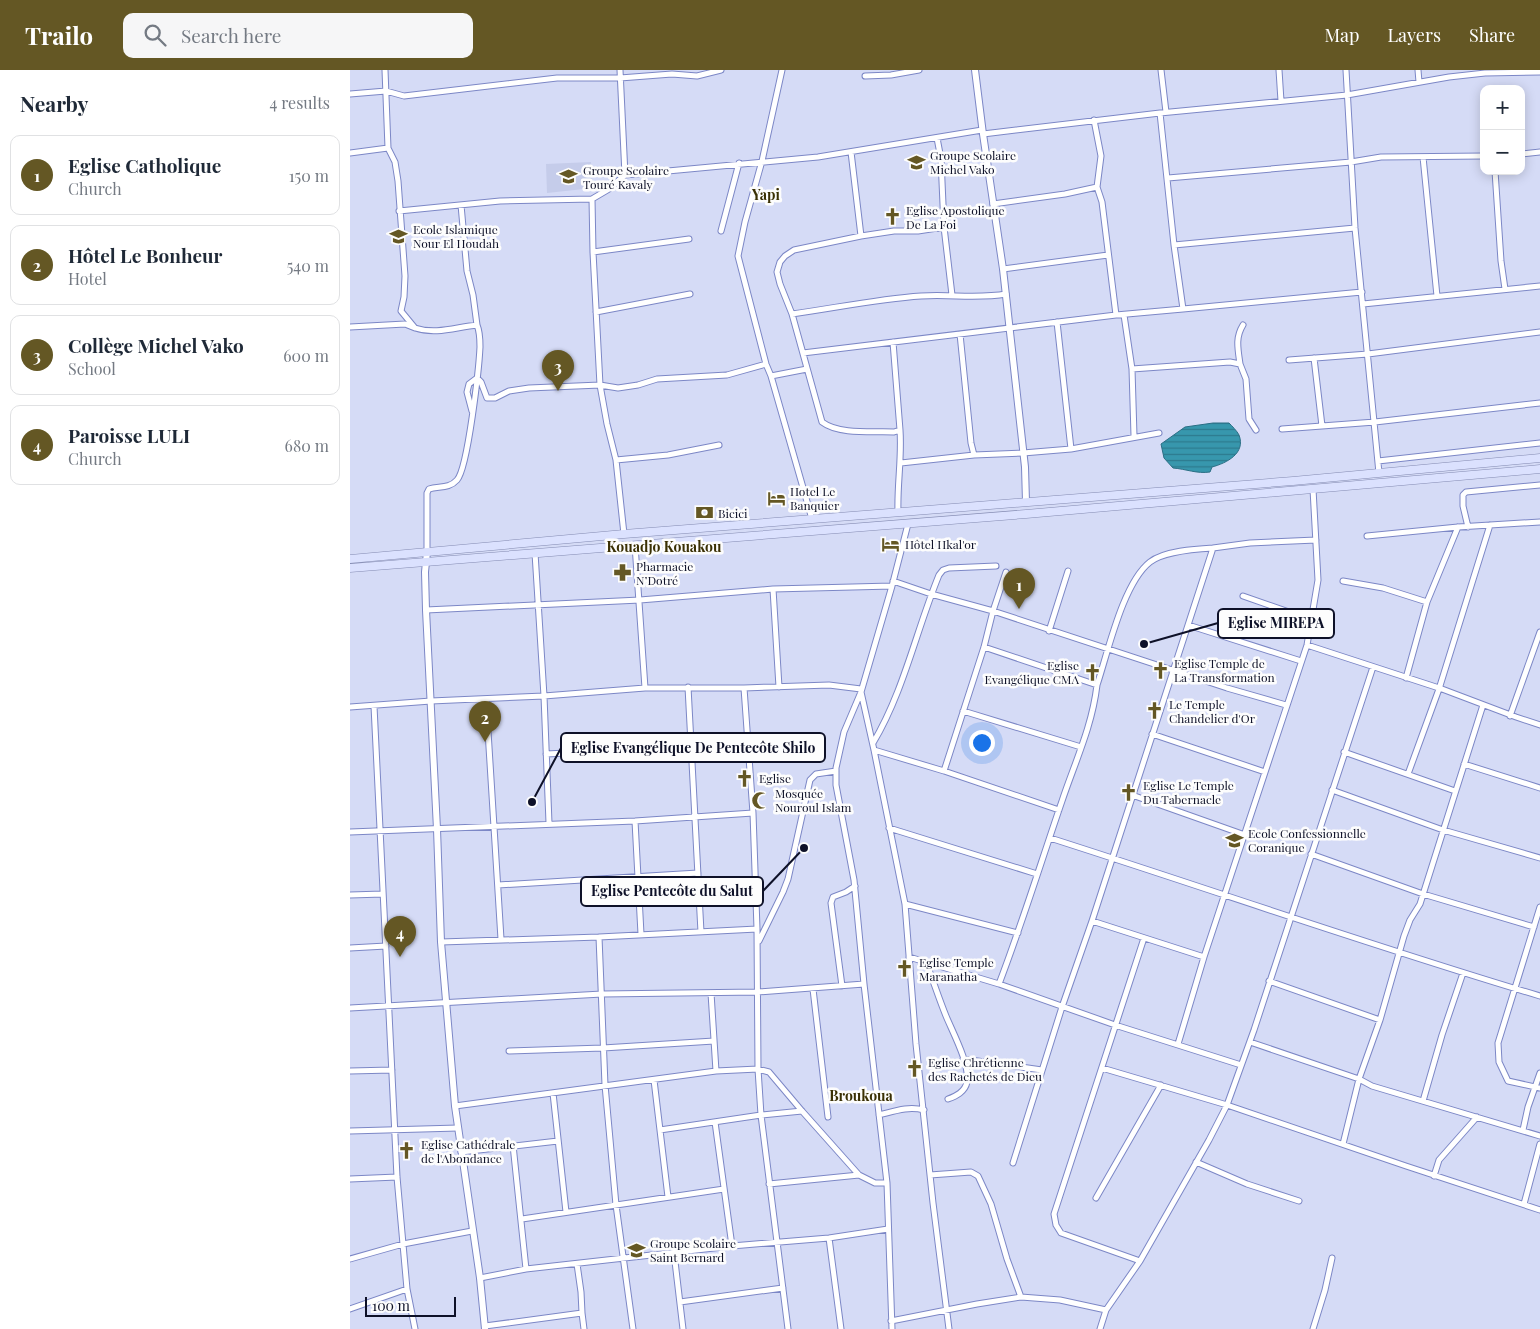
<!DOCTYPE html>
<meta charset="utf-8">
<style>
body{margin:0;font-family:"Playfair Display",serif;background:#f6f6f7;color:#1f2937}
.controls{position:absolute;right:15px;top:15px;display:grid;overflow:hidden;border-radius:10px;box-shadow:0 2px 12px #0003}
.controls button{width:45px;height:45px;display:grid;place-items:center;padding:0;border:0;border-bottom:1px solid #e0e1e3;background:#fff;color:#1f2937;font:25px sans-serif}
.scale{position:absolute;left:15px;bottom:12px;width:91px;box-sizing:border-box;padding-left:5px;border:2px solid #0e1128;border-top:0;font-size:14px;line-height:18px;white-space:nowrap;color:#0e1128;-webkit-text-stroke:4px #fdfdfd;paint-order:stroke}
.you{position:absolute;left:631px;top:672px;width:18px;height:18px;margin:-12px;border:4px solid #fff;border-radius:50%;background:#1a73e8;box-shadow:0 0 0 8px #1a73e833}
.badge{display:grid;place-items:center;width:32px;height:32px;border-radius:50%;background:#645724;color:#fff;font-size:16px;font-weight:700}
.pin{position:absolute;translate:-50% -41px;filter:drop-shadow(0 1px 2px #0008)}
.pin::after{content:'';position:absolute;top:26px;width:18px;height:15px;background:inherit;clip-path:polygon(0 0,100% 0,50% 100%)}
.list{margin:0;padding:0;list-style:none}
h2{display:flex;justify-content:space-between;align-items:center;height:65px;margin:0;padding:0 20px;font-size:21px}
h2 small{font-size:16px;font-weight:400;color:#747a83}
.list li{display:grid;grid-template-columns:32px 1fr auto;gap:15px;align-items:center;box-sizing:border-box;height:80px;margin:0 10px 10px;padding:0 10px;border:1px solid #e0e1e3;border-radius:10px}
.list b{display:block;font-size:19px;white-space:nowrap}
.list p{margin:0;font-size:16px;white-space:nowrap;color:#747a83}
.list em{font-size:16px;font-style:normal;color:#747a83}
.icon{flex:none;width:28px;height:28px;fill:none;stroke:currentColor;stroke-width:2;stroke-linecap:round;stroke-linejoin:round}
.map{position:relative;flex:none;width:1190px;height:1259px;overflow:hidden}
header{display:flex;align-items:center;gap:30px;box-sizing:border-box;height:70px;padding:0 25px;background:#645724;color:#fff}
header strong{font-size:24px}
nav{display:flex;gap:28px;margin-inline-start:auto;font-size:18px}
.search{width:350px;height:45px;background:#f6f6f7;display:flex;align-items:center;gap:12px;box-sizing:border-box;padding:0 18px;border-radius:10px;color:#747a83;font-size:19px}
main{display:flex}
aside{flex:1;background:#fff}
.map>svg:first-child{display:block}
.built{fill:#c5ccea}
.water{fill:url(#water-rules);stroke:#2b6f85}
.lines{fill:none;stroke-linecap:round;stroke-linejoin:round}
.minor-casing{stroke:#7c87c6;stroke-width:7}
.tertiary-casing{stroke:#7c87c6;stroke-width:8}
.primary-casing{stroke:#848bb2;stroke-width:9}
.minor{stroke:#fff;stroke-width:5}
.tertiary{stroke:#fff;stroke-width:6}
.primary{stroke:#dbe1fe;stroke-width:8}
.labels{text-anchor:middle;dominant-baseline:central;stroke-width:5;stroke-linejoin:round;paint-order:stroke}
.poi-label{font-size:12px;fill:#0e1128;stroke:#fdfdfd;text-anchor:start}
.neighbourhood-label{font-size:14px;font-weight:bold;fill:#3a3004;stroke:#fdfdfd}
.leader{fill:none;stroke:#0e1128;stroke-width:2}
.callout-dot{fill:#0e1128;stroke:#fdfdfd;stroke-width:2}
.callout{fill:#fdfdfd;stroke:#0e1128;stroke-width:2}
.callout-label{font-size:14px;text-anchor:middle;font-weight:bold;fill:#0e1128}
</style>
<header>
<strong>Trailo</strong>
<div class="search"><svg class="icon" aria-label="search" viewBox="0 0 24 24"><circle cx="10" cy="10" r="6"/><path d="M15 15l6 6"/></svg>Search here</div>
<nav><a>Map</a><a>Layers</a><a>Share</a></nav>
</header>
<main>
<aside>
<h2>Nearby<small>4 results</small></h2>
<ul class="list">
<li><span class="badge">1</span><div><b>Eglise Catholique</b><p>Church</p></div><em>150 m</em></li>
<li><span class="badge">2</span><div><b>Hôtel Le Bonheur</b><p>Hotel</p></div><em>540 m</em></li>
<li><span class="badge">3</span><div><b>Collège Michel Vako</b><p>School</p></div><em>600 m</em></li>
<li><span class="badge">4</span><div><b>Paroisse LULI</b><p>Church</p></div><em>680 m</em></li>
</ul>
</aside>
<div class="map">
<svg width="1190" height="1259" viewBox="0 0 1190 1259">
<defs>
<pattern id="water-rules" width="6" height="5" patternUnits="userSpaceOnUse" patternTransform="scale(1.25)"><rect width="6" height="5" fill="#3797ad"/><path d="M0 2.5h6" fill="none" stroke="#2d7a8d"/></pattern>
</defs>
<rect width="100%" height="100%" fill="#d5dbf6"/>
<!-- built -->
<path class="built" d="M241,92L243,118L197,123L196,94Z"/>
<!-- water -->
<path class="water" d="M863,353H879C882,356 887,361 889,365C896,383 877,393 862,397L860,402C847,404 836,399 823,398L814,388L811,374L835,357Z"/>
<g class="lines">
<defs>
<path id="minor" d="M270,0L275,105
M432,0L412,91L395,152L388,186L416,294L421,306L462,449
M811,0L816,42
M929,0L931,31
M996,0L1005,158L1029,403
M1068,0L1069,12
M515,6L541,5L569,0
M0,24L36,21L54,26L207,8H270L322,4L347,6L371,0
M810,43L824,175L833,239L1012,222
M744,50L751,86L747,117L752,132L766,245
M633,64L810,43L997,25L1099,7L1135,3L1190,2
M501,82L511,166
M0,83L38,78
M1171,84L1190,82
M1073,87L1087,226
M1145,101L1151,191L1155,219
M818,108L1001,92L1031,87L1134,86
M643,134L715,124L747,117
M111,135L117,201L123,225L127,255
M49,141L150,131L242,129
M594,157L602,225
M371,161L389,93
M824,175L1005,158
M243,182L339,169
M653,199L758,185
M1013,234L1190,216
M246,242L340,224
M442,244C485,238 528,229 571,226C600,224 628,229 656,224
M774,245L782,299L784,366
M707,252L721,379
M0,257L55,254L65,258L51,241L54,227L55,206L48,111L45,92L38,78L35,0
M65,258C86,265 106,257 127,255C130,262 130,269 130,277C129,297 118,398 107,410C99,419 89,416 79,419L77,423V482
M610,264L621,373L624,385L673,383L721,379L809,363
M543,272L550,360
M453,283L766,245L833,239
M964,288L972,356
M939,290L1018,284L1190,262
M890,294C888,279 885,268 893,255
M782,299L880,292L890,294L896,309L899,349L906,360
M421,306L457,299
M122,341L117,322L119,314L127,308L131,312L137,328H145L159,321L179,318L250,315L268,318L288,315L307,309L377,305L416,294
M932,359L1025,352L1190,333
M266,390L318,385L369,375
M1028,391L1190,373
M551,393L624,385
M548,442C547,415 552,388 550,360L544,362C524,361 489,365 472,352L442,244L430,214L427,202L430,192L435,186L444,180L511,166L544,161H568L594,157L591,89L587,68
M1118,457L1113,436V425L1116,422L1190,415
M274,464L266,390L257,354L250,315L243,182L242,129L259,119L275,105L468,87L632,60
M1017,466L1108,457L1190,452
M285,475L295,618
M185,483L194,626L199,753
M543,511L581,524L643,541L877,618L936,635
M993,511L1033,518L1077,532L1108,457
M423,519L429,617
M893,526L962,550
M76,540L290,530L423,519L542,516
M838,555L951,591
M699,561L718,501
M957,575L1092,619L1166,647L1190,655
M634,577L747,615C742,657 725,692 712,731C691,792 672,854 649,914
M1056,608L1077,532
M747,615C758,582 773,513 800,492C814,481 845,479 863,478
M338,617L351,862
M394,618L403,743L407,859L408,999L411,1045L438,1259
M511,622L524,680L555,834L566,974L583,1133L599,1259
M136,629L151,869
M24,636L47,1107L57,1219L65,1259
M0,637L81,631L194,626L295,618H394L479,615L511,619
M613,641L731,677
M1160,646L1190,562
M802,664L915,702
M523,673C554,621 566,561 589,505L593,500L599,498L646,496
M524,680L594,701L709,740
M994,682L1105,721
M196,684L342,677
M1114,694L1190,718
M594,701L634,577L643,541L656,502
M1058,704L1089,619L1140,455
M982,720L1093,760L1190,788
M782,725L895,765
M285,751L291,864
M539,758L687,804
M0,762L285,751L403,743
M700,768C863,820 1025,877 1190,926
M961,784L1073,824L1184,857
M148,815L348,803
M0,825L33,824
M555,834L668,863
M1190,837L1148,973L1149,992L1158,1011L1190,1018
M742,851L854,887
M249,867L255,1015L266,1135L283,1259
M409,871L433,822L438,809L460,710L466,704L486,701
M91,872L249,867L407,859
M0,878L36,876
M559,887L649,914L765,955L891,995
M576,892C583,910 589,929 596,946C603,963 620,994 617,1012C615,1022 606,1026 598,1029
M919,911L1030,950
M492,916L481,833L483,827L496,822L505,816
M463,919L478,1047
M361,923L366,1001
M0,938L252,924L408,922L514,914
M900,972L1009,1009L1022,1016L1190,1066
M828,974L854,887L957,575L968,510L963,419
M159,981L253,978L364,971
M613,989L692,1000
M752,998L877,1035L1056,1096L1190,1140
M0,1001L42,1000
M304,1010L318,1127
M203,1023L216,1142
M1073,1031L1092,965L1113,903
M105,1036L366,1001L408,999L419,1002L452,1041L509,1105L525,1113H537
M529,1045C545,1041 558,1036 574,1040
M365,1052L382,1176
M310,1060L411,1045L452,1041
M1173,1060L1178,1037L1190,1003
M0,1061L108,1058
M993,1074L1009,1009L1030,950L1054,866L1060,850L1070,834L1133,635
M163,1075L176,1199
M111,1082L208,1071
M846,1092L897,1114L949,1131
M663,1093L712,937L742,851L863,478L900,473L966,470
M580,1105L621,1102L628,1106L641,1134L657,1189L671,1227
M1084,1106L1089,1090L1127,1047
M0,1109L47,1107
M419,1114L509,1105
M746,1128L811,1015
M1174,1134L1190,1074
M172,1149L374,1119
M479,1168L491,1259
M324,1183L333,1259
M0,1189L53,1174L122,1161
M790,1191L711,1163L706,1155L704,1144L794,868
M227,1194L231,1222L232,1243
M130,1208L176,1199L382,1176L479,1168L538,1159
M330,1232L433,1218
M0,1239L57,1219
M541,1251L627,1234L671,1227L710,1230L756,1240
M135,1256L232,1243L234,1259
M542,1259L537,1113L514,914L504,810L486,715V698L494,662L511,622L542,516L558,454
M750,1259L756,1240L790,1191L859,1070L877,1035L904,960L1023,597
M963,1259L975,1220L982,1188"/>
<path id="tertiary" d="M625,0L633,64L653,199L675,397L676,432
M77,482L75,502L76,540L87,759L91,872L105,1036L130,1208L135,1259"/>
<path id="primary" d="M0,489L274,464L943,411L1190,388
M0,498L676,444L1190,399"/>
</defs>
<!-- minor casing -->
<use href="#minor" class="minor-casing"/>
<!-- tertiary casing -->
<use href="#tertiary" class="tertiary-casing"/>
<!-- primary casing -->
<use href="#primary" class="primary-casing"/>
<!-- minor -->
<use href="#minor" class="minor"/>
<!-- tertiary -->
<use href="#tertiary" class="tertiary"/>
<!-- primary -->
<use href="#primary" class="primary"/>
</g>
<!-- icons -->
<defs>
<symbol id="school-bare" viewBox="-9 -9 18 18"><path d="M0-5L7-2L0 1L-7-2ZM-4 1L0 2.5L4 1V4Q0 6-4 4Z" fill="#645724" stroke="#fdfdfd" stroke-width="2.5" paint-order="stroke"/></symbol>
<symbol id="church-bare" viewBox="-9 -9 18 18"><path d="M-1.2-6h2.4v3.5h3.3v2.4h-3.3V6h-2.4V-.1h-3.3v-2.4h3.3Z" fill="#645724" stroke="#fdfdfd" stroke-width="2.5" paint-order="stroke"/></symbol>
<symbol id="hotel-bare" viewBox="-9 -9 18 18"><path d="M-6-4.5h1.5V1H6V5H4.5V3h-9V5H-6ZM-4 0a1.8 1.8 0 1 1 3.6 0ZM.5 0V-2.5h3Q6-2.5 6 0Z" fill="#645724" stroke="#fdfdfd" stroke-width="2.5" paint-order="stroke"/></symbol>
<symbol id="bank-bare" viewBox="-9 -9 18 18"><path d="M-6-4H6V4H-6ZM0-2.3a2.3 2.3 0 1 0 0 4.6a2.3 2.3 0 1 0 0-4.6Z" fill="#645724" stroke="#fdfdfd" stroke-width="2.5" paint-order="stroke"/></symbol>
<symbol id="pharmacy-bare" viewBox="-9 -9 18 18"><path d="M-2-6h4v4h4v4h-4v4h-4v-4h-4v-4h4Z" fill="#645724" stroke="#fdfdfd" stroke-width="2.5" paint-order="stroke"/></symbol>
<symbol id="mosque-bare" viewBox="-9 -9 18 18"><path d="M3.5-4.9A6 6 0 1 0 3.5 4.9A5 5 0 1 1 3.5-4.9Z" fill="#645724" stroke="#fdfdfd" stroke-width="2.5" paint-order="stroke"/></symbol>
</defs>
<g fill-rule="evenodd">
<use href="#school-bare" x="554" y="80" width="25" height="25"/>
<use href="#school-bare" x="206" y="94" width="25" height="25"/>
<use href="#church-bare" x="530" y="134" width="25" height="25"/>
<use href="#school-bare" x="36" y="154" width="25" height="25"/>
<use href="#hotel-bare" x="414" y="416" width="25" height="25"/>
<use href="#bank-bare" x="342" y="430" width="25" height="25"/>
<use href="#hotel-bare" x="528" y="462" width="25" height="25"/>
<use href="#pharmacy-bare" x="260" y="490" width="25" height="25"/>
<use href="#church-bare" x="798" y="588" width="25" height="25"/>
<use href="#church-bare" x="730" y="590" width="25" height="25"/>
<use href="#church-bare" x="792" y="628" width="25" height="25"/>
<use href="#church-bare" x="382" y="696" width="25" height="25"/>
<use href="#church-bare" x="766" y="710" width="25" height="25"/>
<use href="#mosque-bare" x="398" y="718" width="25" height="25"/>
<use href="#school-bare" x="872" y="758" width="25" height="25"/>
<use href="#church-bare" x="542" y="886" width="25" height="25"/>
<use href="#church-bare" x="552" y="986" width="25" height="25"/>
<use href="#church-bare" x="44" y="1068" width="25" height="25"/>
<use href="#school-bare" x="274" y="1168" width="25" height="25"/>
</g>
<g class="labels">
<!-- poi labels -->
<g class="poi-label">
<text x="580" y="85">Groupe Scolaire<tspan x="580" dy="14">Michel Vako</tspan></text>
<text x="233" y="100">Groupe Scolaire<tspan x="233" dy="14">Touré Kavaly</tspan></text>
<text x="556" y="140">Eglise Apostolique<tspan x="556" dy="14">De La Foi</tspan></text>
<text x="63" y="159">Ecole Islamique<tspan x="63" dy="14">Nour El Houdah</tspan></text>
<text x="440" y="421">Hotel Le<tspan x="440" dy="14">Banquier</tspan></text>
<text x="368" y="443">Bicici</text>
<text x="555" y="474">Hôtel Hkal'or</text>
<text x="286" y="496">Pharmacie<tspan x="286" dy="14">N’Dotré</tspan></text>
<text x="824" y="593">Eglise Temple de<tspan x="824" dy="14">La Transformation</tspan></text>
<text x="729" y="595" text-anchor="end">Eglise<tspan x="729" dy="14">Evangélique CMA</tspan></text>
<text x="819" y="634">Le Temple<tspan x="819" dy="14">Chandelier d'Or</tspan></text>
<text x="409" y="708">Eglise</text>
<text x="793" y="715">Eglise Le Temple<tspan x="793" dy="14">Du Tabernacle</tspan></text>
<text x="425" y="723">Mosquée<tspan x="425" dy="14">Nouroul Islam</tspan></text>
<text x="898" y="763">Ecole Confessionnelle<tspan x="898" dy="14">Coranique</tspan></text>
<text x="569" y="892">Eglise Temple<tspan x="569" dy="14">Maranatha</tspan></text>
<text x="578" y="992">Eglise Chrétienne<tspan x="578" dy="14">des Rachetés de Dieu</tspan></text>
<text x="71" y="1074">Eglise Cathédrale<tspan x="71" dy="14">de l'Abondance</tspan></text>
<text x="300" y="1173">Groupe Scolaire<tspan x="300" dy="14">Saint Bernard</tspan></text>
</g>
<!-- neighbourhood labels -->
<g class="neighbourhood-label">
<text x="416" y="124">Yapi</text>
<text x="314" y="476">Kouadjo Kouakou</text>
<text x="511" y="1025">Broukoua</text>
</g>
</g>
<!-- callouts -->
<path class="leader" d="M794 574L868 553M182 732L211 678M454 778L413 821"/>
<g class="callout-dot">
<circle cx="794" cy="574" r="5"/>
<circle cx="182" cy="732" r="5"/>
<circle cx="454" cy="778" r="5"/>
</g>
<g class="callout">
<rect x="868" y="539" width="116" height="29" rx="5"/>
<rect x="211" y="663" width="264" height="29" rx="5"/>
<rect x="231" y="807" width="182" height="29" rx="5"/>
</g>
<g class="callout-label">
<text x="926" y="558">Eglise MIREPA</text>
<text x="343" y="683">Eglise Evangélique De Pentecôte Shilo</text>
<text x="322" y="826">Eglise Pentecôte du Salut</text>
</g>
</svg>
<div class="controls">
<button>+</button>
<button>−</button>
</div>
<div class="scale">100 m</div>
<div class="you"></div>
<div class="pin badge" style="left:669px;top:539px">1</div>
<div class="pin badge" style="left:135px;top:672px">2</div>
<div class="pin badge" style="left:208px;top:321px">3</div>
<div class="pin badge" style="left:50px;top:887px">4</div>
</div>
</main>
